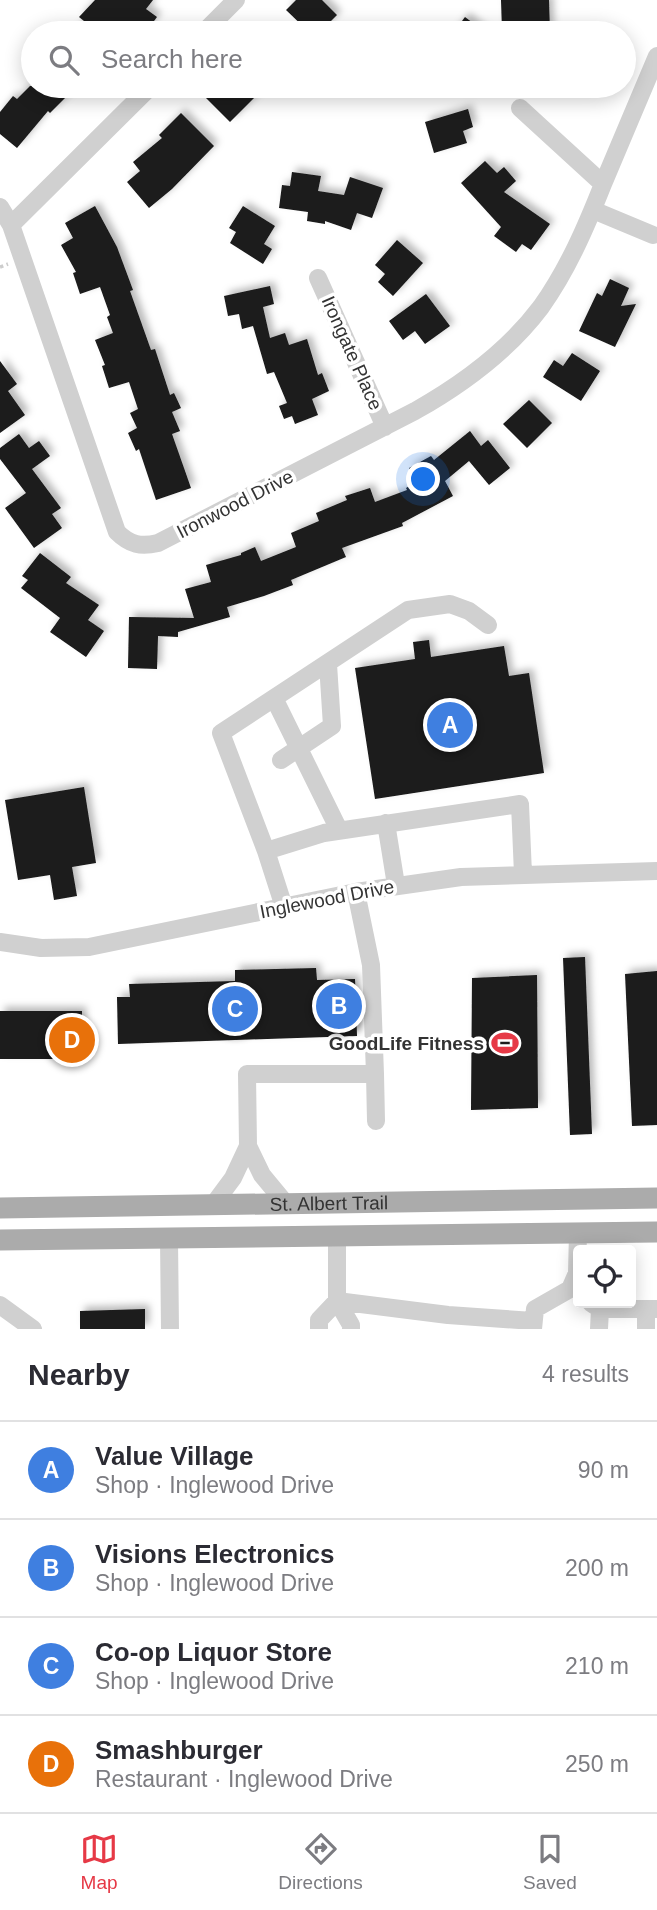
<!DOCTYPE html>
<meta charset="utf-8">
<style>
body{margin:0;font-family:Arial,sans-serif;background:#f2f2f3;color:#2b2b33}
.controls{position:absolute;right:21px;bottom:21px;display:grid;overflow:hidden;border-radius:7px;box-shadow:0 4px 18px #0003}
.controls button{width:63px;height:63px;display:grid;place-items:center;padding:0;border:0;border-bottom:2px solid #e1e1e2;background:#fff;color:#2b2b33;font:35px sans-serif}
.you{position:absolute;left:424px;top:480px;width:24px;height:24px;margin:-18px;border:5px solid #fff;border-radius:50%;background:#1a73e8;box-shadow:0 0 0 10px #1a73e833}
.badge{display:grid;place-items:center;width:46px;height:46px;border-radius:50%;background:#e63946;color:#fff;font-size:23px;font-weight:700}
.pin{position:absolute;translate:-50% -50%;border:4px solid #fff;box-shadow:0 2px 7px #0006}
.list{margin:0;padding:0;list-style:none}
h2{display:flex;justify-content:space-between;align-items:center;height:91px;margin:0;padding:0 28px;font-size:30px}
h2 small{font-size:23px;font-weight:400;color:#7c7c81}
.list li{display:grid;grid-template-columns:46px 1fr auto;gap:21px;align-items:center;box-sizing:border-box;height:98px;padding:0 28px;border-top:2px solid #e1e1e2}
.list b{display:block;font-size:26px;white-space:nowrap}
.list p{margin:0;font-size:23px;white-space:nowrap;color:#7c7c81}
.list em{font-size:23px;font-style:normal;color:#7c7c81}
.icon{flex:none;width:38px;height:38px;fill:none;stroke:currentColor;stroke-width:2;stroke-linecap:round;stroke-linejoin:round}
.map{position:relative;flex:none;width:657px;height:1329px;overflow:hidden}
.search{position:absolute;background:#fff;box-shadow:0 4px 18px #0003;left:21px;right:21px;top:21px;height:77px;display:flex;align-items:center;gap:18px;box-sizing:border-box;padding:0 24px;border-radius:38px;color:#7c7c81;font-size:26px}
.sheet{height:483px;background:#fff}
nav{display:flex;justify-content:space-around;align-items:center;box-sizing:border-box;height:98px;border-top:2px solid #e1e1e2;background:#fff;font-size:19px;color:#7c7c81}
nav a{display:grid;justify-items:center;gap:4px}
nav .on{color:#e63946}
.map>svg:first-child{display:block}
.building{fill:#1a1a1a;filter:url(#shadow)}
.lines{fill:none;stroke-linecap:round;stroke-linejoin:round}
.path{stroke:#cdcdcd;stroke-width:3.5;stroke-dasharray:3.5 3.5;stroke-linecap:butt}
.minor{stroke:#d0d0d0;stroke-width:18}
.major{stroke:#ababab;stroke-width:21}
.labels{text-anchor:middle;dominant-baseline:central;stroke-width:7;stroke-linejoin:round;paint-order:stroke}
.street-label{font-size:19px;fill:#333;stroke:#fff}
.poi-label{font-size:19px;font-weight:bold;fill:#333;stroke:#fff;text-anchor:end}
</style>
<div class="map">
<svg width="657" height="1329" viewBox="0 0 657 1329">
<defs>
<filter id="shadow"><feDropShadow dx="4.5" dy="-4.5" stdDeviation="3.5" flood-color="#0004"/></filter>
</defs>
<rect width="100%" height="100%" fill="#fff"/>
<!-- building -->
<path class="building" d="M95,0H153L146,9L157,17L145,33H73L84,21L79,17Z
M296,0H322L337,15L319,33H310L286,10Z
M501,0H549L550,33H529V30L502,31Z
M465,17L486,33H453Z
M30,86H77L50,113L48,111L17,148L0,134V112L13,96L17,99Z
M210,86H246L256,96L230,122L202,94Z
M468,109L473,127L463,131L467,143L434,153L425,122Z
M181,113L214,146L172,189L149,208L127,182L140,171L133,162L162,138L159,135Z
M485,161L497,173L504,167L516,181L504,192L550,224L531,250L522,244L516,252L494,236L501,227L461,183Z
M292,172L321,176L318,191L344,195L350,177L383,188L372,218L357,213L351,230L325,221V224L307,221L308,212L279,208L282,185L290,186Z
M95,206L117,247L133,290L130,291L151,350L155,349L170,395L174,393L181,408L172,412L180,431L172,434L191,488L156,500L139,449L136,451L128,433L137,428L130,413L138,409L129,382L109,388L102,366L105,365L95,340L113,333L107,317L110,315L100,287L80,294L73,273L76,272L61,245L73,238L65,223Z
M243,206L275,226L264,244L272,249L263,264L230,243L236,232L229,228Z
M397,240L423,263L393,296L378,282L385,274L375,265Z
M610,279L629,288L621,306L636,304L615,347L579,331L597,293L602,296Z
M270,286L274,304L263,307L270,338L285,333L289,345L307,339L318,375L322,373L329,391L312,399L318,415L295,424L292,416L284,419L279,406L287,403L274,372L267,374L253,326L242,329L239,314L228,316L224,296Z
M426,294L450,326L425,344L415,331L403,340L389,321Z
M572,353L600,371L581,401L543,377L554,360L563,366Z
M0,361L17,384L8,391L25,415L0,433Z
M529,400L552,423L527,448L503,424Z
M470,431L481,446L488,440L510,468L489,485L469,461L445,481L453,496L402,523L403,526L342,548L346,557L291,580L293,585L264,596L227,607L230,617L178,632V637L158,636L157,669L128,668L129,617L194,618L185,589L211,582L206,565L241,555V553L255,547L261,561L296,547L291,533L319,521L316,513L347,500L345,496L370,488L375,502L407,490L406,488L416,482L409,468L431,456L434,460Z
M19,434L29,448L39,441L50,456L32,469L61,508L52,514L62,528L34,548L5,508L26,493L0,459V448Z
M40,553L71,577L66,583L99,605L88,620L104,631L86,657L50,632L60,618L21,588L28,580L22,576Z
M429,640L431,657L504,646L509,676L529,673L544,773L375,799L355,668L415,659L413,642Z
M84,787L96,863L72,867L77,896L54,900L50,875L18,880L5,800Z
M585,957L592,1134L570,1135L563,958Z
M316,968L317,980L355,979L357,1036L118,1044L117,997H130L129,984L235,981V970Z
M657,971V1125L632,1126L625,974Z
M537,975L538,1108L471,1110L472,978Z
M0,1011H82V1059H0Z
M145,1309V1329H80V1311Z"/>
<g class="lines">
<!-- path -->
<path class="path" d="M0,267L8,264"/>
<!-- minor -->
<path class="minor" d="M203,33L236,0
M520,108L603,184
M0,207L11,225L117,532C130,545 141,547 158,543L415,411C463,384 508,351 541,307C568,269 586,227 603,184C621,141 639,99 657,56
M593,210L653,235
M11,225L151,86
M318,278L385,427
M274,698L339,830
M281,760L332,726L328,664
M386,823L396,885
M266,851L324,833L520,804L523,874
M284,907L266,851L221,733L408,610L450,604L469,611L488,625
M0,942L41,948L89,947L356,892L461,877L657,871
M375,1074L376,1121
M286,1204L262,1175L248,1146L247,1074H375L371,965L356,892
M213,1205L233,1178L248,1146
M337,1237V1301L351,1325V1329
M169,1239L170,1329
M591,1303L600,1309H657
M0,1305L33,1329
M319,1329V1320L337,1301L448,1315L533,1321
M533,1329L535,1309L570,1289L577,1273L578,1233
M599,1329L600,1309
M646,1329V1310"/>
<!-- major -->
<g class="major">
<path id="s1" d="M0,1208L657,1198"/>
<path d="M0,1240L657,1232"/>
</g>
</g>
<!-- icons -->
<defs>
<symbol id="stadium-bare" viewBox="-9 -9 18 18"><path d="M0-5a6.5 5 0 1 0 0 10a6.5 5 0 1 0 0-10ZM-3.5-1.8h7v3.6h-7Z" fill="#e63946" stroke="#fff" stroke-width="2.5" paint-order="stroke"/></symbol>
</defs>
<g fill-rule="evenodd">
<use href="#stadium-bare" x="486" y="1024" width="38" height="38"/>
</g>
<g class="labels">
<!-- street labels -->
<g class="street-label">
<text transform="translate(352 353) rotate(66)">Irongate Place</text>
<text transform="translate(235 504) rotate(-27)">Ironwood Drive</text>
<text transform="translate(327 899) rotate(-11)">Inglewood Drive</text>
<text stroke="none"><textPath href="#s1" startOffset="329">St. Albert Trail</textPath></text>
</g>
<!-- poi labels -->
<g class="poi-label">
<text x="484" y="1043">GoodLife Fitness</text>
</g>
</g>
</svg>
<div class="controls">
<button><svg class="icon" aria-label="locate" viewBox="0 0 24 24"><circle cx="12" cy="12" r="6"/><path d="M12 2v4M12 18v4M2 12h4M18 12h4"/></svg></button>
</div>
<div class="you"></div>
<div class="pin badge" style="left:450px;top:725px;background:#3f7fe0">A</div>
<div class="pin badge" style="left:339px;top:1006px;background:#3f7fe0">B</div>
<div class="pin badge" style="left:235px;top:1009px;background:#3f7fe0">C</div>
<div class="pin badge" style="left:72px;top:1040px;background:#e8710a">D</div>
<div class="search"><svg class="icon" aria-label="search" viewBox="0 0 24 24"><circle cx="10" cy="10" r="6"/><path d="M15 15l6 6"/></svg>Search here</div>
</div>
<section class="sheet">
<h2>Nearby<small>4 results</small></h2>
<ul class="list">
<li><span class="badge" style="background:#3f7fe0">A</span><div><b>Value Village</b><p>Shop · Inglewood Drive</p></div><em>90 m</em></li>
<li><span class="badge" style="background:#3f7fe0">B</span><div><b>Visions Electronics</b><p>Shop · Inglewood Drive</p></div><em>200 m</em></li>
<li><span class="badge" style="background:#3f7fe0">C</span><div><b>Co-op Liquor Store</b><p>Shop · Inglewood Drive</p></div><em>210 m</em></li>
<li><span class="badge" style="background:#e8710a">D</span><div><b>Smashburger</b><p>Restaurant · Inglewood Drive</p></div><em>250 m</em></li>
</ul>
</section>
<nav>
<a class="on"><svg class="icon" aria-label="map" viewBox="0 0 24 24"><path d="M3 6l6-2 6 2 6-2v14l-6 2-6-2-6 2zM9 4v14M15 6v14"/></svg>Map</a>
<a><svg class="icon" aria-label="directions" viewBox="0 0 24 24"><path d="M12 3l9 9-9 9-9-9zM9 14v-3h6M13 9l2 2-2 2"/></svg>Directions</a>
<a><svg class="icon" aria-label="saved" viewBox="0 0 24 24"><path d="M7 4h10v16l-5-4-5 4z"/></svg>Saved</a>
</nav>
